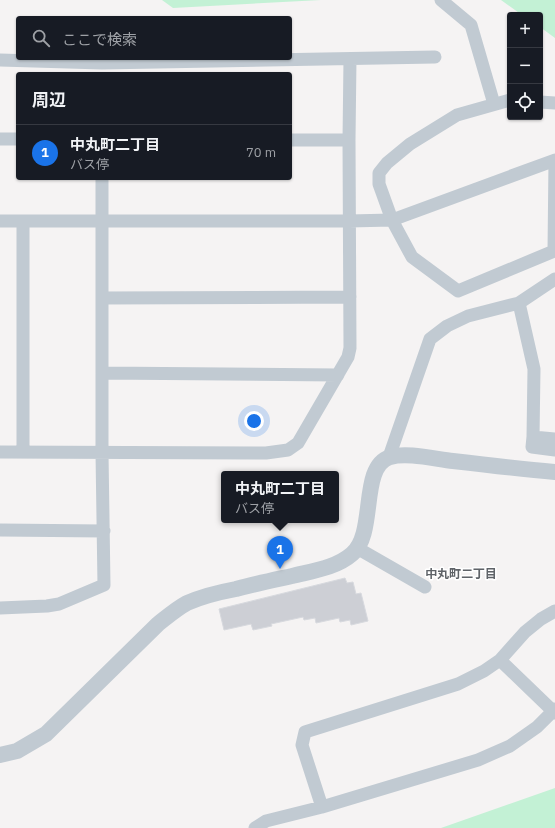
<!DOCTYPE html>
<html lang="ja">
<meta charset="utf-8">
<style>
body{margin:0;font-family:"IBM Plex Sans","Noto Sans JP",sans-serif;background:#20242c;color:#f1f3f6}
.controls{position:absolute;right:12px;top:12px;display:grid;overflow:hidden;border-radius:4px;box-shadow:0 1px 3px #0004}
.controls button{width:36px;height:36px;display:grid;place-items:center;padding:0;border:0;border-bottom:1px solid #363941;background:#171b24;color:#f1f3f6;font:20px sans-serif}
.you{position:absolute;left:254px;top:421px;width:14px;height:14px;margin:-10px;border:3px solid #fff;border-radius:50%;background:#1a73e8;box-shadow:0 0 0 6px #1a73e833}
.badge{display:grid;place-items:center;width:26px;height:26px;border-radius:50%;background:#1a73e8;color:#fff;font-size:13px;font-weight:700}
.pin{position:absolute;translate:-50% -33px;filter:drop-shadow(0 1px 2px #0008)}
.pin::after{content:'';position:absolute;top:21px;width:14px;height:12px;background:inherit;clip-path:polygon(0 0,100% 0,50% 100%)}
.popup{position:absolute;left:221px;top:471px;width:118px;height:52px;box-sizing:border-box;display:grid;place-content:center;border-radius:4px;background:#171b24;filter:drop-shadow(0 1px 3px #0005);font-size:13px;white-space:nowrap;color:#9ea1a6}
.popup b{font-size:15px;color:#f1f3f6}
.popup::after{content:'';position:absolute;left:50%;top:100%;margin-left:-8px;border:8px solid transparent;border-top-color:#171b24}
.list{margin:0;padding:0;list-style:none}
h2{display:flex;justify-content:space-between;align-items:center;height:52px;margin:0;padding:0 16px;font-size:17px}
h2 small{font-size:13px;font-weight:400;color:#9ea1a6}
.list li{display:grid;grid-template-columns:26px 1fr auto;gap:12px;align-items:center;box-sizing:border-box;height:56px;padding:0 16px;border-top:1px solid #363941}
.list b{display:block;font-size:15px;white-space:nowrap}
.list p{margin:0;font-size:13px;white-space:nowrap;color:#9ea1a6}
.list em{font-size:13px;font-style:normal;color:#9ea1a6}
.icon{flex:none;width:22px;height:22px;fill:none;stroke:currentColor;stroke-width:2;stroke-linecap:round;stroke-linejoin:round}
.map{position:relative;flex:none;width:555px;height:828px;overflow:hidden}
.search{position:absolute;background:#171b24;box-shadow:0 1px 3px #0004;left:16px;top:16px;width:276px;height:44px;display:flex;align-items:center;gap:10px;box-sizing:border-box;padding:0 14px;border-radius:4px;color:#9ea1a6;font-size:15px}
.panel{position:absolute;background:#171b24;box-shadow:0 1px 3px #0004;left:16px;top:72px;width:276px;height:108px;border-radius:4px}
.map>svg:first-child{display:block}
.green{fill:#c3f1d5}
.building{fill:#cdcfd5;stroke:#d7d9de}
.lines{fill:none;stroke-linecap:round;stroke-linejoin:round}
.minor{stroke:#c1cad2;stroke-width:13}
.tertiary{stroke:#c1cad2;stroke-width:16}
.labels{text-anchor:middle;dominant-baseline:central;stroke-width:3;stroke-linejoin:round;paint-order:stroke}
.neighbourhood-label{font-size:12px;font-weight:bold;fill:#5f6368;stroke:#fff}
</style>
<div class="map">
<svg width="555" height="828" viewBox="0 0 555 828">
<rect width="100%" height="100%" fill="#f5f3f3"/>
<!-- green -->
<path class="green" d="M162,0H321L173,8Z
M501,0H555V38L540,27V15H522Z
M555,788V828H441Z"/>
<!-- building -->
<path class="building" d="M345,578L347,583L353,582L356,594L361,593L368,621L351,625L350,620L340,622L339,618L316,623L315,618L304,620L303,617L271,624L272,626L253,630L251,624L224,630L219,609Z"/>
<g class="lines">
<!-- minor -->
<path class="minor" d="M441,0L471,25L494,104
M0,60L102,63L435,57
M510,100L457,115L410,144L387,163L379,173V184L392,220L412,257L458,291L554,251L555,160
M540,102L555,103
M0,139H18
M290,140H349
M0,221H349L392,220L555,160
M23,221V452
M102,298L350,297
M519,303L534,369L533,437L555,439
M102,373L338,375
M533,437L532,447L555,450
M0,452L266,453L288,450L298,443L348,357L350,348L349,140L350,59
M389,457L430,339L447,326L468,316L519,303L555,279
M0,530L104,531
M357,548L425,587
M0,608L47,606L59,604L104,585L102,453V178
M500,660L555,713
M322,807L302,745L305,732L458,684L484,671L500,660L525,632L541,619L555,611
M255,828L266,821L322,807L478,760L510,746L537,727L555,709"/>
<!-- tertiary -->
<path class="tertiary" d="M0,755L17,751L46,734L158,624C167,617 176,609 187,603C203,596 220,592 236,589C255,584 274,580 292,576C312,571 336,568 352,554C377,533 359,467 390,457C407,452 435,459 453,461C487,465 521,469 555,472"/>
</g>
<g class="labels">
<!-- neighbourhood labels -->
<g class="neighbourhood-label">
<text x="461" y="573">中丸町二丁目</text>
</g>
</g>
</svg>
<div class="controls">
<button>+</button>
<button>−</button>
<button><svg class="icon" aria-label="locate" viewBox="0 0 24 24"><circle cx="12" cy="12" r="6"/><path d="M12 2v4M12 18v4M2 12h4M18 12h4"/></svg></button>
</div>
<div class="you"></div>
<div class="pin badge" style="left:280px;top:569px">1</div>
<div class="popup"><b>中丸町二丁目</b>バス停</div>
<div class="search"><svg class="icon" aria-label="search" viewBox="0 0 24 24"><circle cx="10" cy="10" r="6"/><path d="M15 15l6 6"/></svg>ここで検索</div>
<section class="panel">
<h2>周辺<small></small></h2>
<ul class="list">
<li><span class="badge">1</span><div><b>中丸町二丁目</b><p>バス停</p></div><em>70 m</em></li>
</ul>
</section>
</div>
